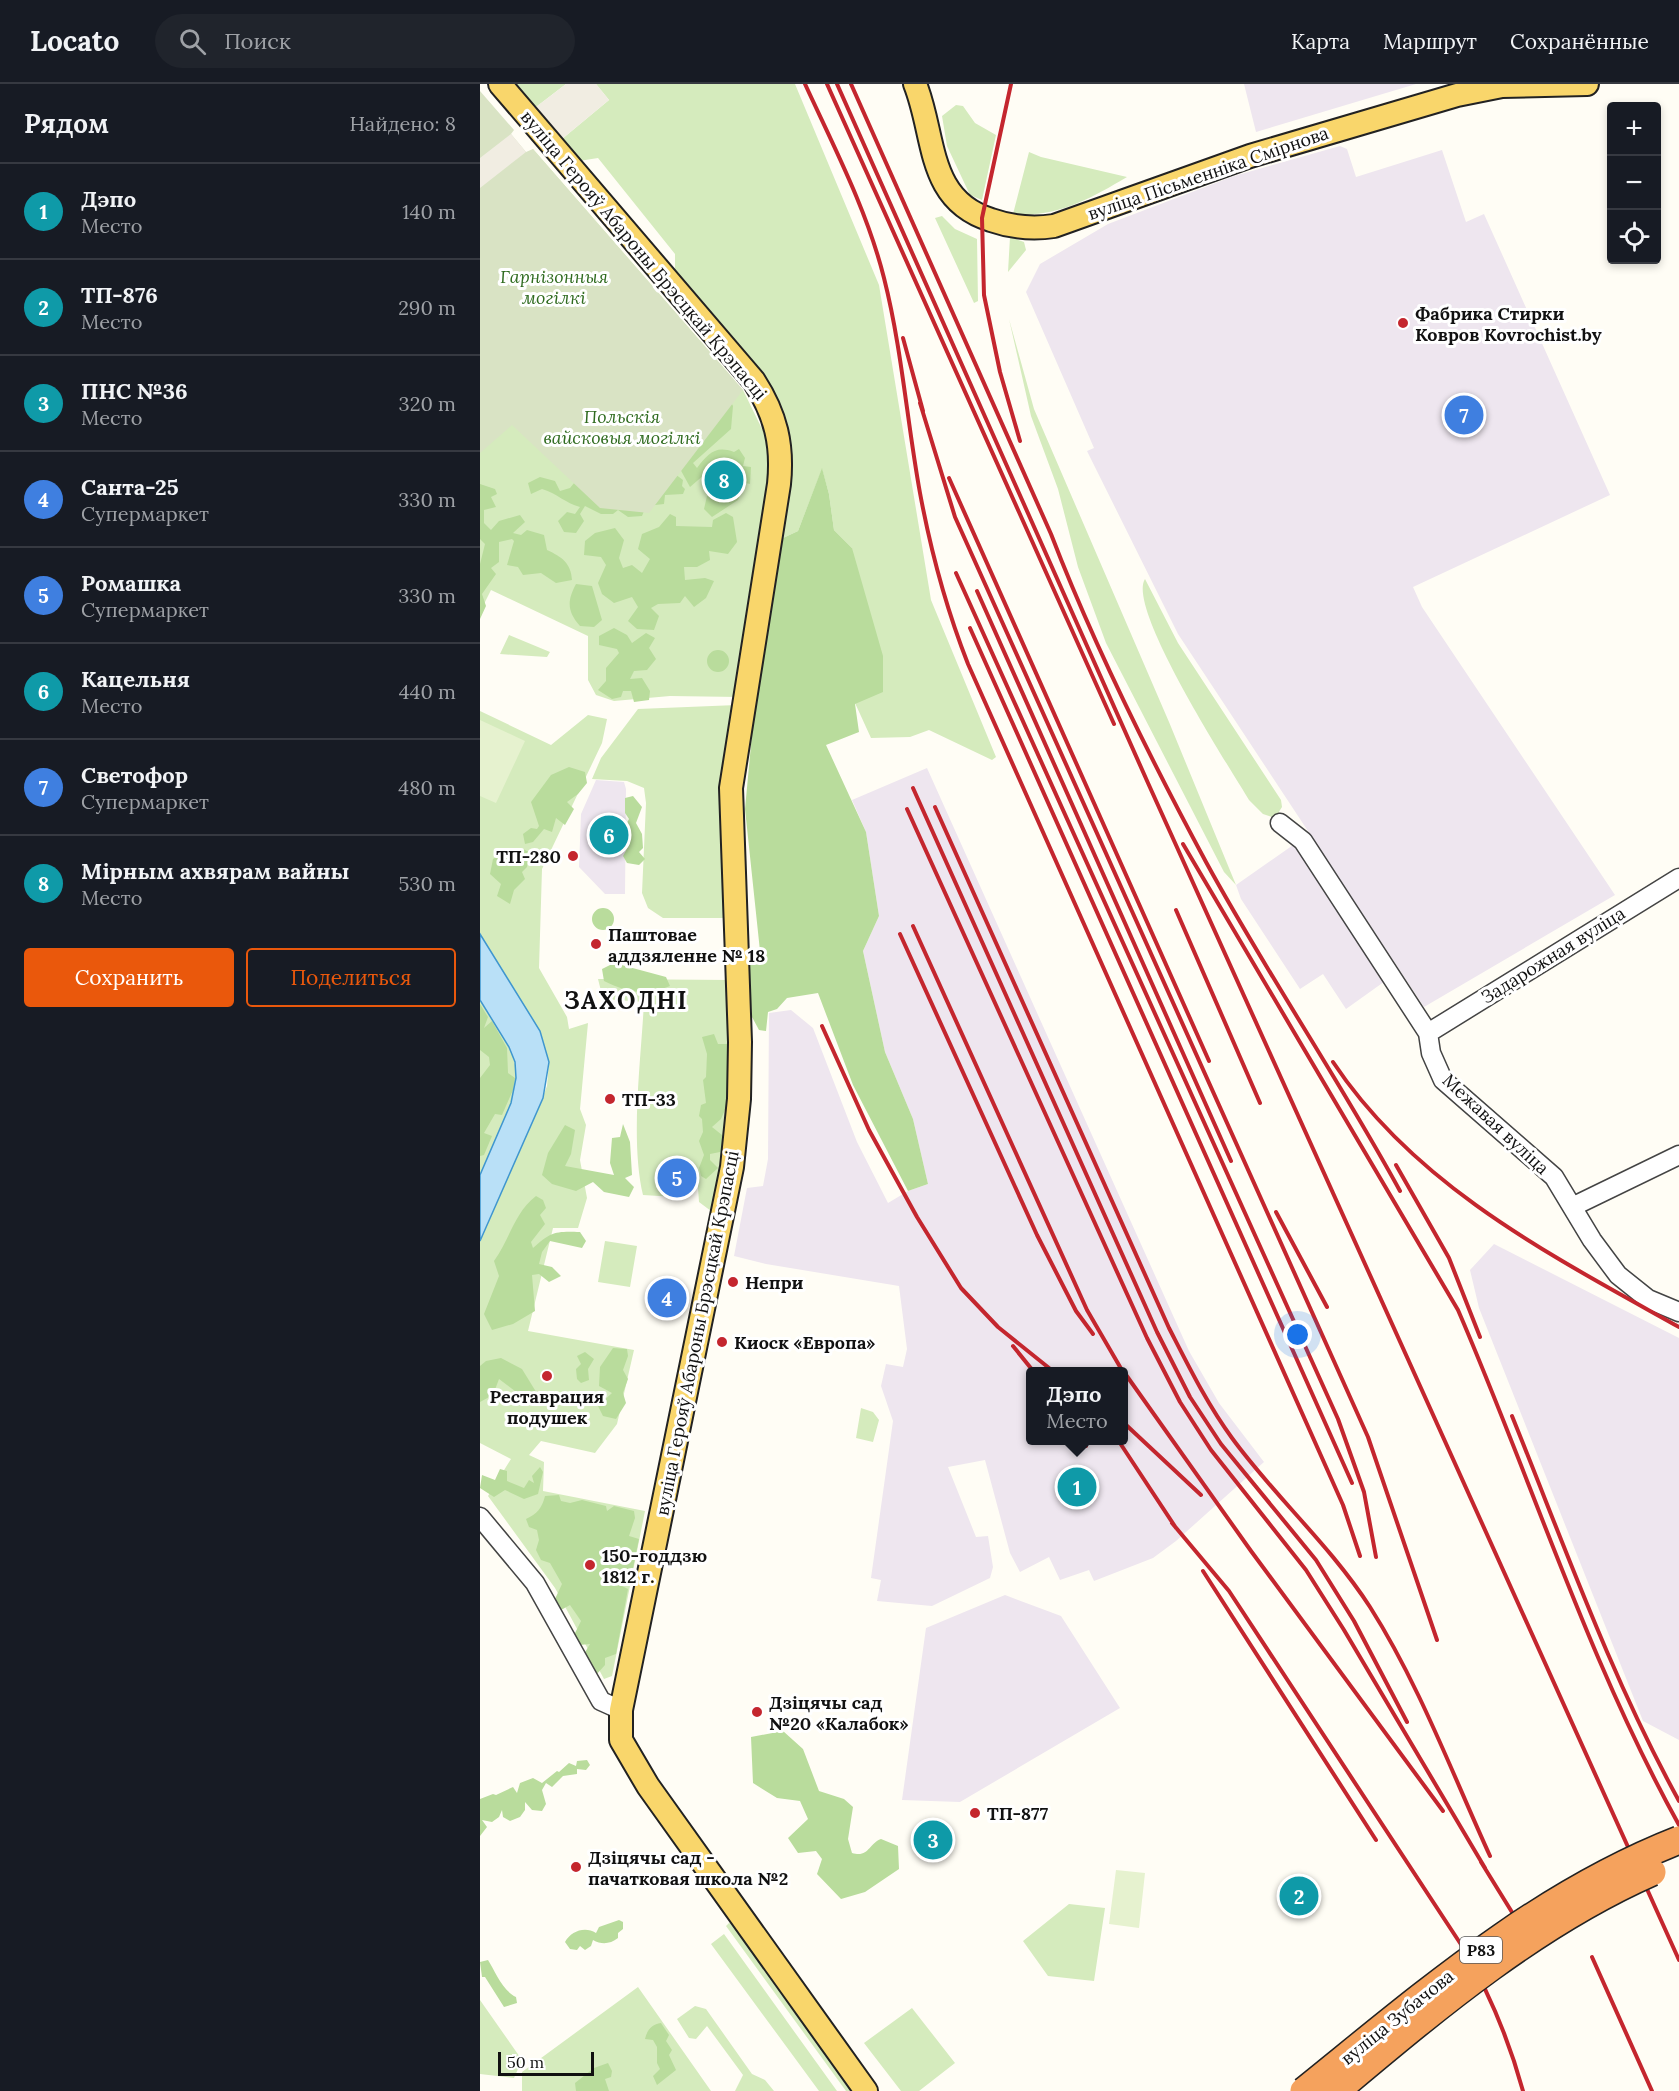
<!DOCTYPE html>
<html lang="ru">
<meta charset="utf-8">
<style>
body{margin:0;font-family:Lora,serif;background:#20242c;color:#f1f3f6}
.controls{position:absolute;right:18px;top:18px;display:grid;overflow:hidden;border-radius:6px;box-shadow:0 3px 9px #0003}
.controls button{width:54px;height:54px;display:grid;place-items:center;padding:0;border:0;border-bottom:2px solid #363941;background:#171b24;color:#f1f3f6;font:30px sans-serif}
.scale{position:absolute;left:18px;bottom:15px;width:96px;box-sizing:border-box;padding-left:6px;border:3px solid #111;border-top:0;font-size:16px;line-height:21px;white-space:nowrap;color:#111;-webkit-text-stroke:4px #fff;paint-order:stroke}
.you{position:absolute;left:818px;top:1251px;width:21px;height:21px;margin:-15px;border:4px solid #fff;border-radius:50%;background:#1a73e8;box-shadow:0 0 0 9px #1a73e833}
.badge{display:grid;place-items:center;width:39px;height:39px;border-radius:50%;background:#ea580c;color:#fff;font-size:20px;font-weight:700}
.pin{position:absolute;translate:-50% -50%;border:3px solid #fff;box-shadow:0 2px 6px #0006}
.popup{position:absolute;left:546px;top:1283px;width:102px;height:78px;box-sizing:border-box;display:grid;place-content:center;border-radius:6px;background:#171b24;filter:drop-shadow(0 2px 4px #0005);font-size:20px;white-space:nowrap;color:#9ea1a6}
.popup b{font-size:22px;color:#f1f3f6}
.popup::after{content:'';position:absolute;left:50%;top:100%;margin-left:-12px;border:12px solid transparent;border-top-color:#171b24}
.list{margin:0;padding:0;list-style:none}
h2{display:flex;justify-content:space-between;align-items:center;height:78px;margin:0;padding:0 24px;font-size:26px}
h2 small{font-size:20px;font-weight:400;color:#9ea1a6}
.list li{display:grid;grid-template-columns:39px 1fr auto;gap:18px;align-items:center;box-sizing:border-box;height:96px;padding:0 24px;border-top:2px solid #363941}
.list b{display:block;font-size:22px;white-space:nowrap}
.list p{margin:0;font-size:20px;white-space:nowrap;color:#9ea1a6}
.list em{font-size:20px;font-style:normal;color:#9ea1a6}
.actions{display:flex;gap:12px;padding:18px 24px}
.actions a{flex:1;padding:14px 0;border:2px solid #ea580c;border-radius:6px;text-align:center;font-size:21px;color:#ea580c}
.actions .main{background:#ea580c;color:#fff}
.icon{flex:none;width:33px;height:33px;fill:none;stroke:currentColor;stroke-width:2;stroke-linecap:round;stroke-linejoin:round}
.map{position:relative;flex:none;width:1199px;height:2007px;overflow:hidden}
header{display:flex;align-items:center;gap:36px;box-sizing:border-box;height:84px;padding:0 30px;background:#171b24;border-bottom:2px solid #363941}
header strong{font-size:28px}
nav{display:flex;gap:33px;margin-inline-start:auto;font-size:21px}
.search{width:420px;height:54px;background:#20242c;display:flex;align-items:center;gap:15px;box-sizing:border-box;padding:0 21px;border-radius:33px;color:#9ea1a6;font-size:22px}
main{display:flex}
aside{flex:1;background:#171b24}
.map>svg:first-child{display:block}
.industrial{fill:#eee6ef;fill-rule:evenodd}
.green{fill:#d5ebbd}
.forest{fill:#b9dc9c}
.cemetery{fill:#d9e3c4}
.pitch{fill:#e6f2cf}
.plaza{fill:#f1ede2}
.water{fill:#b9e0f7;stroke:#3f96cf;stroke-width:1.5}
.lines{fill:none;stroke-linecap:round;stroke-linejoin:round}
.minor-casing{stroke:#444;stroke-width:21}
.major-casing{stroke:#222;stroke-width:26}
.minor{stroke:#fff;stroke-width:18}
.major{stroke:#f9d66b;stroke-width:22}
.rail{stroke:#c4262e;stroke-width:4}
.highway-bridge-casing{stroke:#222;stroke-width:30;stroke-linecap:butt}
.highway-bridge{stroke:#f5a25d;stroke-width:27}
.poi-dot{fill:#c4262e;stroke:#fff;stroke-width:2}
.labels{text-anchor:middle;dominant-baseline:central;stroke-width:6;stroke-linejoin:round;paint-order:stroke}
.shield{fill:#fff;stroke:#585858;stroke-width:1.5}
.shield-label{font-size:16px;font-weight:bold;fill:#111}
.street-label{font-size:18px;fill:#111;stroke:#fff}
.park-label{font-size:18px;font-style:italic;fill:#2f6b1f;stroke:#fff}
.poi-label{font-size:18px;font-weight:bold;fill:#111;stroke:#fff;text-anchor:start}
.district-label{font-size:24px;font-weight:bold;letter-spacing:1.5px;fill:#111;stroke:#fff}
</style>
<header>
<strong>Locato</strong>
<div class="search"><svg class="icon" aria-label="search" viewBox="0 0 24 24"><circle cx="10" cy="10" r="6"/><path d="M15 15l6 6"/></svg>Поиск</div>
<nav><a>Карта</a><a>Маршрут</a><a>Сохранённые</a></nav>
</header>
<main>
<aside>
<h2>Рядом<small>Найдено: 8</small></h2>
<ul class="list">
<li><span class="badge" style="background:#0f9aa8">1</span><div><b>Дэпо</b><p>Место</p></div><em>140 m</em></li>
<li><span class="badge" style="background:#0f9aa8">2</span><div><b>ТП-876</b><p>Место</p></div><em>290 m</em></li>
<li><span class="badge" style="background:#0f9aa8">3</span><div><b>ПНС №36</b><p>Место</p></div><em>320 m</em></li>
<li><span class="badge" style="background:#3f7fe0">4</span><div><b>Санта-25</b><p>Супермаркет</p></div><em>330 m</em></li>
<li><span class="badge" style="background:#3f7fe0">5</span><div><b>Ромашка</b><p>Супермаркет</p></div><em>330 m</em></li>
<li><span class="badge" style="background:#0f9aa8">6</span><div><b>Кацельня</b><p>Место</p></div><em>440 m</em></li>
<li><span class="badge" style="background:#3f7fe0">7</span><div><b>Светофор</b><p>Супермаркет</p></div><em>480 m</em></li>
<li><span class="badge" style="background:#0f9aa8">8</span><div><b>Мірным ахвярам вайны</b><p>Место</p></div><em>530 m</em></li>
</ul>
<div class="actions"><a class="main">Сохранить</a><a>Поделиться</a></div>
</aside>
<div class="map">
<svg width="1199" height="2007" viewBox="0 0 1199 2007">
<rect width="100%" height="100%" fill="#fffdf5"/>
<!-- industrial -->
<path class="industrial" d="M764,0H936L776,48Z
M860,62L867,65L876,93L962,66L986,138L1004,130L1130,411L933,503L942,523L1135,811L944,923L698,550L607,367L614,364L546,208L560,180L628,140L754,92Z
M447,684L709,1267L739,1319L784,1378L696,1457L673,1474L614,1497L609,1486L580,1496L569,1473L540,1488L530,1469L505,1376L468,1383L496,1453L508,1452L513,1483L510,1494L452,1522L397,1517L401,1496L391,1494L413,1337L401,1302L406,1280L423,1283L427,1265L419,1202L286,1180L254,1172L267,1104L283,1102L288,1075L289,929L311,926L333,944L377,1058L408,1119L428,1107L448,1100L433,1035L405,968L383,867L399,832L386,748L372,716ZM550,1288H644V1356H550Z
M116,696L144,698L146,705L145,810H125L99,783L101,730Z
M816,759L908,895L866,925L843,890L820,905L761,815L756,801Z
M1014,1160L1199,1254V1656L1163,1637L999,1224L990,1186Z
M525,1511L581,1532L640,1624L480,1718L422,1716L446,1544Z"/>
<!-- green -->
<path class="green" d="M35,0H86L56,23Z
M116,0H315L399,201L451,516L516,673L512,676L449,646L430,653L391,654L375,619L372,464L354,446L349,410L342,385L318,447L303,454L309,401L308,353L195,197V170L118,74L99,77L82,55L129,16Z
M476,21L483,22L495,39L516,51L502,116L490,111L467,62L462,32Z
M53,65L263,306L287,355L293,393L259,613L190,612L134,617L116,611L108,596V552L11,506L0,528V119Z
M549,68L561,73L647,93C610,115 576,134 533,130Z
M462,132L475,145L497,155L498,217L494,219L455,134Z
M530,153L544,158L546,166L528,188Z
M529,235L554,325L689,638L756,801L744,788L626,559L598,483L578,405L551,332Z
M665,495L698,559L801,716L802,723L795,734L783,730L769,716C750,684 646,524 665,495Z
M29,551L70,568L67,573L20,570Z
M257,621L248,826L244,834H183L168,824L162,809L166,719L164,704L147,697L112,695L121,674L158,625Z
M0,627L71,661L108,631L127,635L122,659L62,785L59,884L87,933L89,945L108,939L100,1025L106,1041L100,1076L107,1114L98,1144H73L48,1247L154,1266L137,1340L115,1369L61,1357L49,1371L64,1378L63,1407L165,1427L132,1592L124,1595L75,1504L8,1412L31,1375L0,1359V1157L58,1025L67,1002L69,978L60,947L0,850Z
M118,895L251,896L253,981L238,1122L231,1127L219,1118L217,1089L211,1091L195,1113L163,1111C150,1056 161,976 164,918L123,915Z
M0,916C12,935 28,955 34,977C45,1009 13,1062 0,1091Z
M125,1157L157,1162L150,1203L118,1198Z
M381,1324L393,1328L399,1336L393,1358L376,1354Z
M589,1820L625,1824L614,1897L568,1892L543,1857Z
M249,1839L253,1840L375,2007H366L246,1842Z
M244,1850L357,2007H339L231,1860Z
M158,1903L231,2007H42V1988Z
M0,1916L42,1976L34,1994L0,1990Z
M215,1922L226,1925L272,1990L285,1996L294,2007H255L263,1991L227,1942L216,1955L209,1954L197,1935Z
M432,1924L475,1979L439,2007H421L384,1959Z"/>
<!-- forest -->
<path class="forest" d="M250,316L253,322L251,345L213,379L217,384C228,370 235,361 254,368L259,365L265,374L263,382L271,383L270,400L265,399L258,416L232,433L224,425L227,412L241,407L252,408L260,396L257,387L252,382L232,384L210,403L199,383Z
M342,384L349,410L354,446L372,464L403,572V608L375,620L379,648L346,661L386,748L399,832L383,867L405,968L433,1035L448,1100L428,1107L373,1001L338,909L307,914L297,925L288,928L286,947L279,946L272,933L268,880L280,867L265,725L275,618L303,454L318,447Z
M195,390L203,396L202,402L205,405L203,410L185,411L184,420L166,422L162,432L148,433L138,426L133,430H121L105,422L100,430L104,437L96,449L84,448L78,437L87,428L95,430L100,423C85,419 78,410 62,405L51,410L48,399L60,393L75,397L80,407L90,404L99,393Z
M0,400L15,405L17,410L11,413L16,423L4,426V439L11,446L19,437L40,431L45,438L33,449L41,451L47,446L64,451L67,466C82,473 91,479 92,496L76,499L61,489L43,491L38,483L27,481L34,457L32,455L19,458V478L11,484L16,490L2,510L6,522L0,535V480L5,460L0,455Z
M246,429L253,433L257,458L248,470L229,467L230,476L217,483H204L205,496L225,494L234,497L226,514L214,523L205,512L200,519L178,520L171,524L179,532L174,546L157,545L148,537L158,523L152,513L134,519L122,510L118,499L126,481L121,473L104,471L105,457L115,449L135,444L144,456L139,474L143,484L152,481L162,489L170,475L158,465L162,450L179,443L190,430L196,433V442L232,443L233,436Z
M96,500L112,502L122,536L114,543L100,542C87,527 87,517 96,500Z
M134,544L147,551L152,559L166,549L175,554L169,564L176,575L167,586L154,587L150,595L162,594L170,607L169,616L154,618L151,607H143L141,613L132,615L118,606L126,597V584L139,569L137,565L119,561V552Z
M227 577a11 11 0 1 1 22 0a11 11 0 1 1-22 0Z
M89,683L105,688L107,699L98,710L87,718L94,725L85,741L76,734L72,748L64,745L53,758L45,760L43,750L51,744L57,745L59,742L51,718L71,691Z
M153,712L162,723L156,739L162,750L163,764L159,768L165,775L159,781L147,779L143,772L149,761C141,752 144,744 149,735L145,729V714Z
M43,765L49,768L47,783L42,788L45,795L34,806L30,820L17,812L21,800L10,790L13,775L26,767Z
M112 835a11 11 0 1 1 22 0a11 11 0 1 1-22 0Z
M134,879L186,893L190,902C163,912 149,909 124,897L122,885Z
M0,920L8,933L4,944L12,937L27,964L28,989L35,994L33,1006L22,1031L15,1030L4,1049L12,1052L4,1071L0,1072V994L10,981L9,973L0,966Z
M234,950L238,960H249L247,1021L241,1035L232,1043L242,1051L247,1062L240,1068L230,1070V1076L238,1084L226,1095L221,1092L219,1084L224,1071L219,1057L223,1048L222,1035L219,1032L221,1021L226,1019L223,996L226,993L227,970L222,953Z
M143,1040L150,1058L152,1091L145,1094L154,1103L149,1113L124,1108L113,1098L96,1107L72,1100L62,1091L68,1069L85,1041L95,1046L91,1070L85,1082L134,1091L130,1079L132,1054L140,1053Z
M56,1112L63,1116L66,1124L60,1131L65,1140L51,1158L53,1164C71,1148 75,1147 100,1148L106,1157L102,1164L70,1157L62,1168L59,1180L72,1183L81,1192L69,1198L59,1190L52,1191L55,1227L33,1240L12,1246L4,1230L19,1192L14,1177C30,1155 34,1129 56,1112Z
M133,1264L147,1265L148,1272L143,1286L148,1295L143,1309L146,1319L136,1335L123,1332L118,1322L132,1309L119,1302L120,1283Z
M105,1268L114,1275L108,1285L109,1296L101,1299L97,1295L96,1285L101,1280L97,1272Z
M21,1274L42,1285L58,1311L48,1317L19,1295L13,1311L0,1318V1282L6,1277Z
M60,1383L63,1388L58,1410L44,1415L25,1406L14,1413L0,1404L2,1391L15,1396L20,1385L27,1387V1397L44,1404L49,1396L54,1399L52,1392Z
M79,1411L81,1417L90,1419L102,1416L126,1422L127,1427L134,1422L154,1427L155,1434L149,1452L159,1455L152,1489L141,1491L140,1501L148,1505L136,1570L125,1574V1581L116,1591L104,1570L110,1560L99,1561L94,1551L101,1537L90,1521L81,1526L75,1515L82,1500L70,1479L61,1476L56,1466L59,1456L57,1446L49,1443L46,1435C57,1430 62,1424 65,1412Z
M303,1647L323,1665L339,1707L364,1715L373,1723L368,1755L372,1769C389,1774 388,1760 401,1755L418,1762L419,1785L385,1808L361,1815L337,1790L342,1775L336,1767L318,1769L308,1754L328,1735L320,1717L297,1714L273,1699L271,1653Z
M107,1676L110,1681L106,1686L97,1685V1690L83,1692L72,1703L66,1699L62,1706L66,1720L62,1727L52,1726L45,1718V1726L40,1733L30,1737L23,1733L22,1726L19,1733L12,1738L2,1736L7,1743L0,1752V1715L13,1710L16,1711L33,1703L37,1709L40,1699L53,1694L62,1699L77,1687L79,1688L89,1679L96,1682L97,1677Z
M139,1836L143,1838V1845L138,1849V1854C130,1860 122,1861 113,1856L111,1862L105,1866L100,1862L97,1866L90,1865L85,1858C91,1847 105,1842 116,1849L119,1843Z
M8,1876C15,1887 22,1906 36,1913L37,1919L24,1923L5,1893H2L0,1878Z
M181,1939L189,1951L186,1957L192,1966L189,1971L196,1986L177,2001L173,1992L180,1985L177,1979V1963L173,1956L165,1955C167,1946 172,1940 181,1939Z
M128,1979L132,1987L131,1993L125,1995L129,2007H96L95,1999L114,1984Z"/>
<!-- cemetery -->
<path class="cemetery" d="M0,7L34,46L31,50L46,68L53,65L263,306L169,429L120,424L32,341L0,369Z"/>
<!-- pitch -->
<path class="pitch" d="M0,636L45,657L16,719L0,712Z
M636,1786L665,1789L659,1844L629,1840Z"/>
<!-- plaza -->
<path class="plaza" d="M86,0H116L129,16L82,55L56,23Z
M31,50L46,68L0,104V74Z"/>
<!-- water -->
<path class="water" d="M0,850L60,947L69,978L63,1014L0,1157V1091L31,1019L36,994L35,978L29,963L0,916Z"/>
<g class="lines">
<defs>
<path id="minor" d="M800,739L823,757L948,949L951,969L963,996L1074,1093L1112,1156L1138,1191L1168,1215L1199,1228
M948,949L1199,794
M1094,1122L1199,1071
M0,1433L55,1499L121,1617L141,1626"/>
<path id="major" d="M20,0L274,297C296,331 303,361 299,400L251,704L260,958L259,1015L252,1083L141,1626V1656L168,1702L386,2007
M435,0C456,52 446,116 511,136C531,143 554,145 574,142L770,72L977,11L1022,2L1107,0"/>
</defs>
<!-- minor casing -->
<use href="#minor" class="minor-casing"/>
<!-- major casing -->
<use href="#major" class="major-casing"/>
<!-- minor -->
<use href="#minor" class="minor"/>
<!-- major -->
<use href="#major" class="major"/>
<!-- rail -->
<path class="rail" d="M325,0C354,63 387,126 404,194C422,265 427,338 440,409C451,468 466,524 488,580L863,1421L880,1472
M347,0L634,640
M357,0L668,699L1199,1876
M371,0L571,450C614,562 669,672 726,778C787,890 859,995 920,1107
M531,0L502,134L504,211L520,288L540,357
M423,254L443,327
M440,319L475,433L888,1353L957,1556
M469,394L729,977
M476,489L858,1335L884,1408L896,1473
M497,507L751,1077
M490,544L872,1399
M433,704L677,1248L710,1313L741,1360L836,1476L874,1537L927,1638
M455,723L689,1244C708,1281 727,1320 752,1354C795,1413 850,1461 890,1523C939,1600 972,1689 1010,1772
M427,725L667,1254L700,1318L731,1366L826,1486L864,1546L1005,1784
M703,760L978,1226C1052,1397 1108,1577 1199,1741
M696,826L780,1019
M433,842L607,1226L643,1288
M420,850L557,1151L596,1227L613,1250
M342,942L389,1046L437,1133L481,1204L518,1243L574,1288
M853,978C936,1103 1072,1172 1199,1243
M916,1081L969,1174L1000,1253
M796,1128L847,1223
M533,1262L554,1288
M644,1288L771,1467L963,1727
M1032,1332C1085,1463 1131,1593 1199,1717
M644,1339L721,1411
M590,1356L595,1367
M603,1356L606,1362
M638,1356L696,1444
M692,1439L749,1507L982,1862C1009,1908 1029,1956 1043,2007
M723,1487L896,1756
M1001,1778L1043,1846
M1112,1873L1172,2007"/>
<defs>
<path id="highway-bridge" d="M824,2007C942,1912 1056,1812 1199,1756
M856,2007C954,1925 1054,1840 1172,1788"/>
</defs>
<!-- highway-bridge casing -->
<use href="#highway-bridge" class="highway-bridge-casing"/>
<!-- highway-bridge -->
<use href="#highway-bridge" class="highway-bridge"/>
</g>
<!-- markers -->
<g class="poi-dot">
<circle cx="923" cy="239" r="6"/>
<circle cx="93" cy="772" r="6"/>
<circle cx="116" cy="860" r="6"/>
<circle cx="130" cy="1015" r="6"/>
<circle cx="253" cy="1198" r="6"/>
<circle cx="242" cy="1258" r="6"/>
<circle cx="67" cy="1292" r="6"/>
<circle cx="110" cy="1481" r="6"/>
<circle cx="277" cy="1628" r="6"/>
<circle cx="495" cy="1729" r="6"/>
<circle cx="96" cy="1783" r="6"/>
</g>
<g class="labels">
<!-- shield labels -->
<rect class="shield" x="980" y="1853" width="42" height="26" rx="4.5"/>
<g class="shield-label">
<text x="1001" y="1866">Р83</text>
</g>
<!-- street labels -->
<g class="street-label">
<text transform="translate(728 89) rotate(-19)">вуліца Пісьменніка Смірнова</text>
<text transform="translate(164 171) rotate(50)">вуліца Герояў Абароны Брэсцкай Крэпасці</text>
<text transform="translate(1073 871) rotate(-32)">Задарожная вуліца</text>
<text transform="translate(1016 1040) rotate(43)">Межавая вуліца</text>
<text transform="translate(217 1249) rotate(-79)">вуліца Герояў Абароны Брэсцкай Крэпасці</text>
<text transform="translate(917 1933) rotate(-39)">вуліца Зубачова</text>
</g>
<!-- park labels -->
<g class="park-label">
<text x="74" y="192">Гарнізонныя<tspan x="74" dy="21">могілкі</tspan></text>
<text x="142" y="332">Польскія<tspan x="142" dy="21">вайсковыя могілкі</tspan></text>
</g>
<!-- poi labels -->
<g class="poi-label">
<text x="935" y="229">Фабрика Стирки<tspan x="935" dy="21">Ковров Kovrochist.by</tspan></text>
<text x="81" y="772" text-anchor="end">ТП-280</text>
<text x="128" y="850">Паштовае<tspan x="128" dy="21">аддзяленне № 18</tspan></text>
<text x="142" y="1015">ТП-33</text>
<text x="265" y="1198">Непри</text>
<text x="254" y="1258">Киоск «Европа»</text>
<text x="67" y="1312" text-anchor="middle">Реставрация<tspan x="67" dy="21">подушек</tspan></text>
<text x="122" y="1471">150-годдзю<tspan x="122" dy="21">1812 г.</tspan></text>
<text x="289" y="1618">Дзіцячы сад<tspan x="289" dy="21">№20 «Калабок»</tspan></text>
<text x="507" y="1729">ТП-877</text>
<text x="108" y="1773">Дзіцячы сад -<tspan x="108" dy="21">пачатковая школа №2</tspan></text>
</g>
<!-- district labels -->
<g class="district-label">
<text x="146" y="916">ЗАХОДНІ</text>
</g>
</g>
</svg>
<div class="controls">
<button>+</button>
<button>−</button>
<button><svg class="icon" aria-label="locate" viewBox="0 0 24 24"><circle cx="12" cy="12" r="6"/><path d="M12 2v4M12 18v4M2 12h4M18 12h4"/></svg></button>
</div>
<div class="scale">50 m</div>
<div class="you"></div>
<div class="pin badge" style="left:597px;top:1403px;background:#0f9aa8">1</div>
<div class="popup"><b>Дэпо</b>Место</div>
<div class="pin badge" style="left:819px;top:1812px;background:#0f9aa8">2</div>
<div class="pin badge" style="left:453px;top:1756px;background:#0f9aa8">3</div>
<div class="pin badge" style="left:187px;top:1214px;background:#3f7fe0">4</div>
<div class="pin badge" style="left:197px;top:1094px;background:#3f7fe0">5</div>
<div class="pin badge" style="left:129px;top:751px;background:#0f9aa8">6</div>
<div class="pin badge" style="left:984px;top:331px;background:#3f7fe0">7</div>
<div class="pin badge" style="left:244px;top:396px;background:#0f9aa8">8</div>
</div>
</main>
